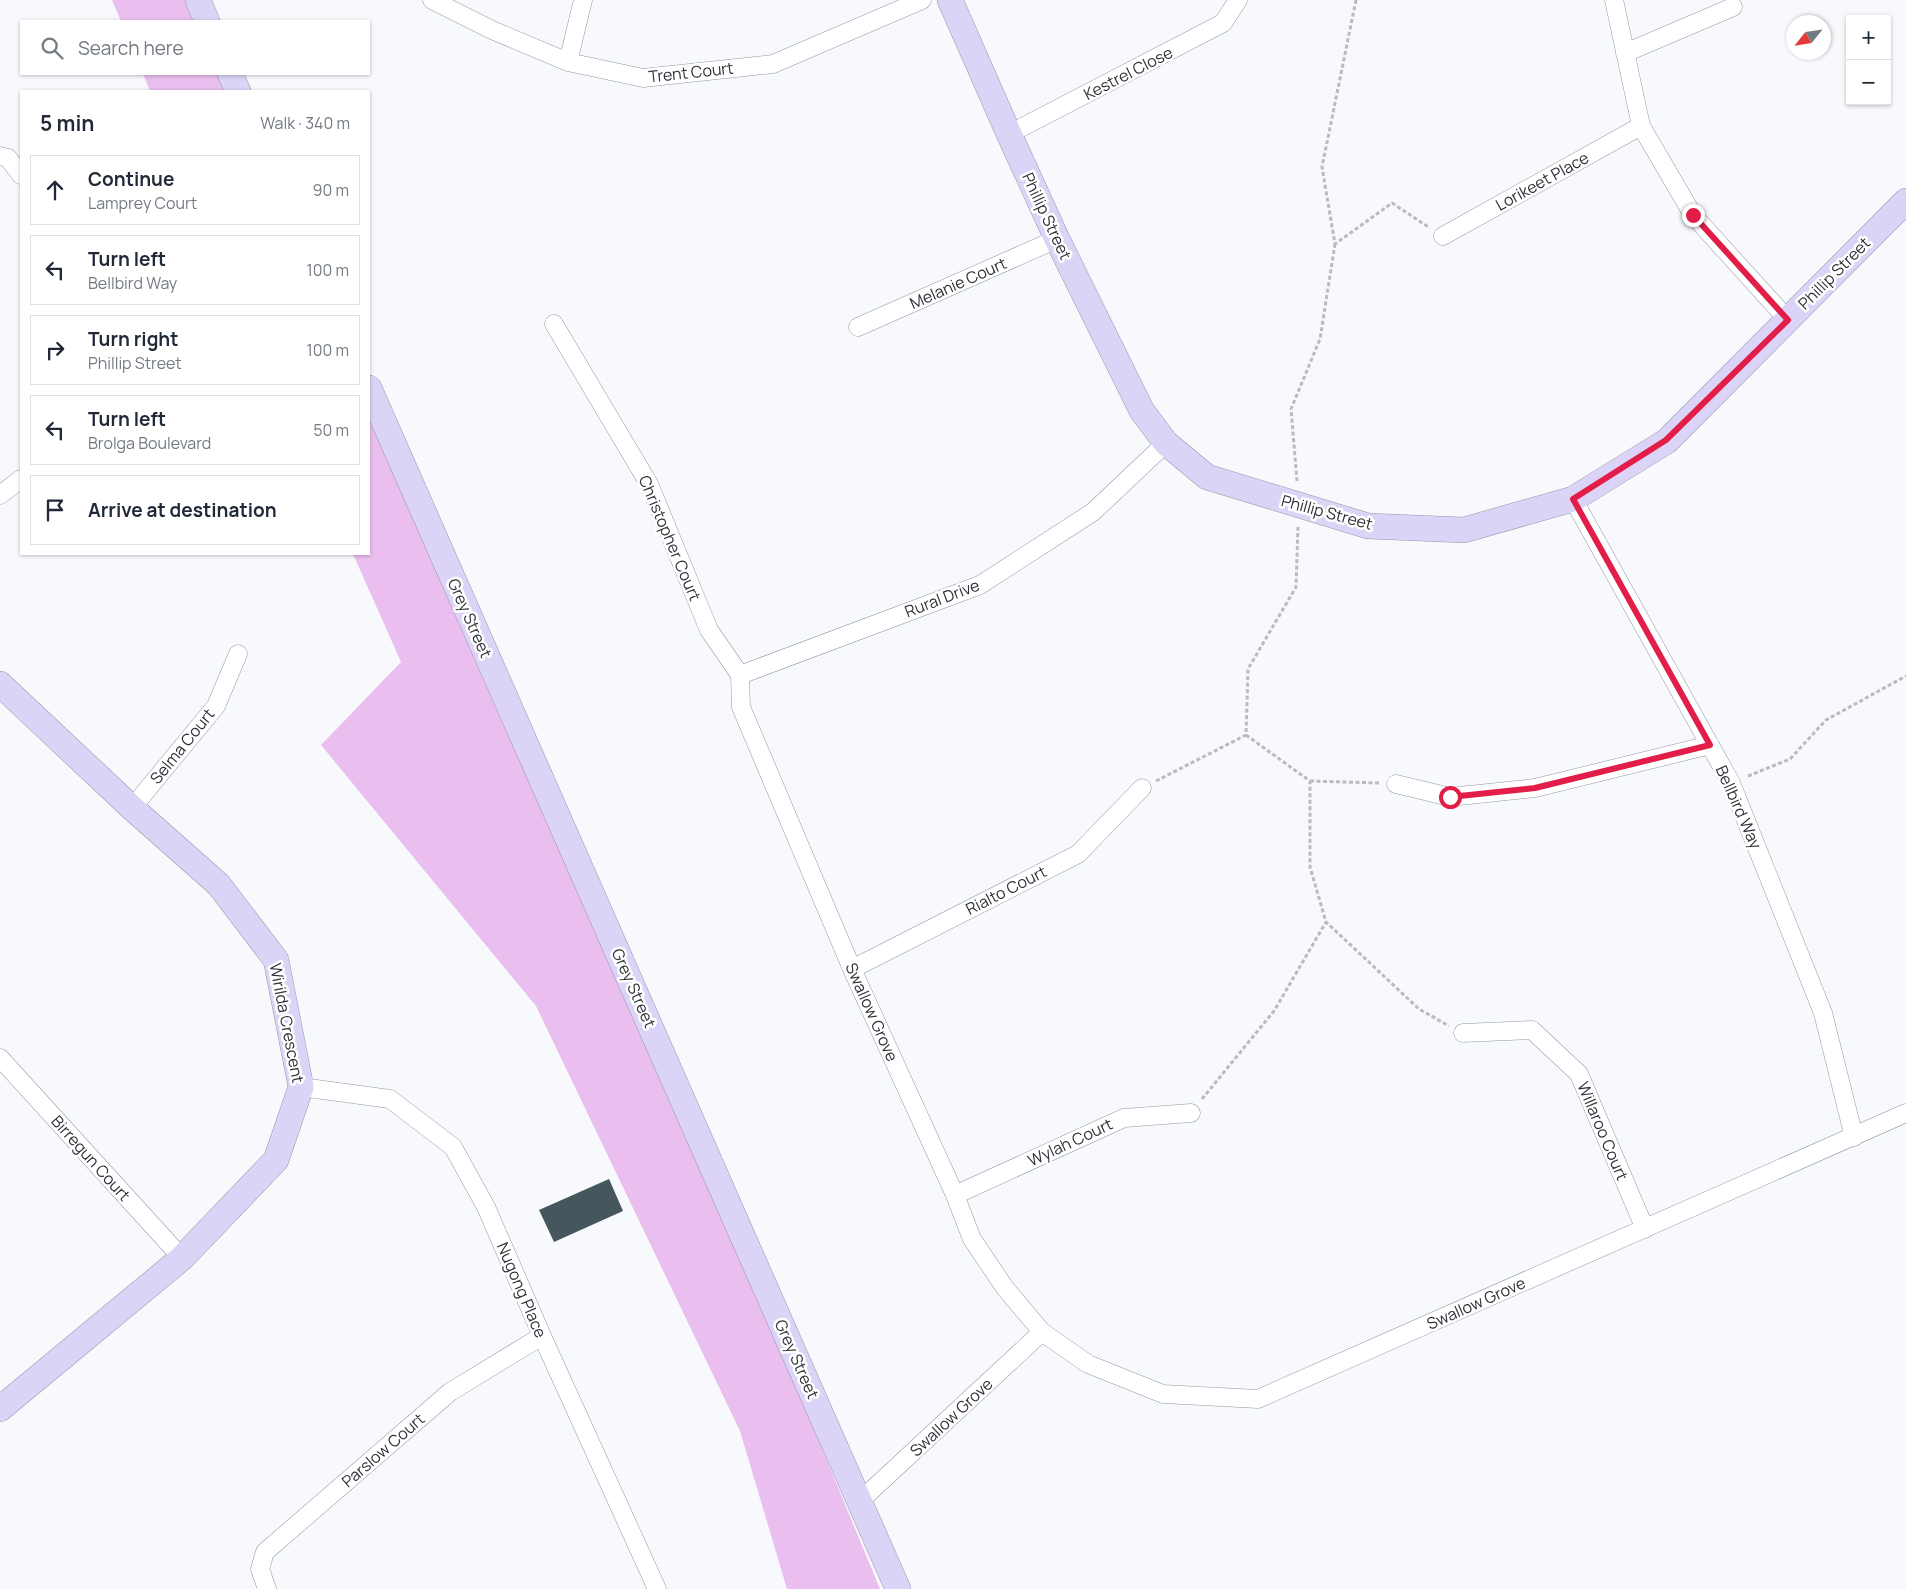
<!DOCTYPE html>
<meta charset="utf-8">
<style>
body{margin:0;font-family:Manrope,sans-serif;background:#f6f6f7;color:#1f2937}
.controls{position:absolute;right:15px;top:15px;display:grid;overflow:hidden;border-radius:0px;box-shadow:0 1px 4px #0004}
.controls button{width:45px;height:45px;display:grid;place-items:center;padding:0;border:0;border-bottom:1px solid #e0e1e3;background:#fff;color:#1f2937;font:25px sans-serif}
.compass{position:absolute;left:1786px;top:15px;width:45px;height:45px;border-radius:50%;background:#fff;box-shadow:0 1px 4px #0004;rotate:240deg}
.stop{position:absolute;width:15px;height:15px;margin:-11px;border:4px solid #e11d48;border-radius:50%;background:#fff}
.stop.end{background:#e11d48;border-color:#fff;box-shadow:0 1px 5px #0008}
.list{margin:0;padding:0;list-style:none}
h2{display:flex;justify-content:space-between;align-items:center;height:65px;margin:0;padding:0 20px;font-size:21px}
h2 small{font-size:16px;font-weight:400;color:#747a83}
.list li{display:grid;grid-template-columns:32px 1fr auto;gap:15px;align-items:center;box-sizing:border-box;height:70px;margin:0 10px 10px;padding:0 10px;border:1px solid #e0e1e3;border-radius:0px}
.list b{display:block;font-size:19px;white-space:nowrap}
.list p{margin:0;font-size:16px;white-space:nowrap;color:#747a83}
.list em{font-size:16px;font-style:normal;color:#747a83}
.icon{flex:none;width:28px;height:28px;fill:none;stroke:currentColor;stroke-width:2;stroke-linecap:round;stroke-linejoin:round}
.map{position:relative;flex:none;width:1906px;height:1589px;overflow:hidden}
.search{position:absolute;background:#fff;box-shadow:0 1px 4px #0004;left:20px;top:20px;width:350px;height:55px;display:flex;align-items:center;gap:12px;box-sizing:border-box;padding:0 18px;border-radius:0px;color:#747a83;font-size:19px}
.panel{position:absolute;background:#fff;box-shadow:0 1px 4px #0004;left:20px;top:90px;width:350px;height:465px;border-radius:0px}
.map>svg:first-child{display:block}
.green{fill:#eabeef}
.building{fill:#45565d}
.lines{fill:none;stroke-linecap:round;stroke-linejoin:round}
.street-casing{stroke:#909aa8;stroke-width:19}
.secondary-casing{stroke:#909aa8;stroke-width:26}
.path{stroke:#b9bbbf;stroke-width:3;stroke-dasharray:4 2.5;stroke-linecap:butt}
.street{stroke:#fff;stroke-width:18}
.secondary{stroke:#dcd4f7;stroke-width:25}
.route{stroke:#e11d48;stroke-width:6}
.labels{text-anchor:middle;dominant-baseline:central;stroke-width:5;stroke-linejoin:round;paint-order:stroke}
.street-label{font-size:16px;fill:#2e3137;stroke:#fff}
</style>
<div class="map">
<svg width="1906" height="1589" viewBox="0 0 1906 1589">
<rect width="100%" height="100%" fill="#f7f9fc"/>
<!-- green -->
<path class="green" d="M112,0H188L197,21H121Z
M143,74H220L228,91H150Z
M369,408L736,1241L880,1589H787L740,1431L536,1006L321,745L401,662L353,554H369Z"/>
<!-- building -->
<path class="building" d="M609,1179L623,1211L554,1242L539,1210Z"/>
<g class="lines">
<defs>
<path id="street" d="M432,0L492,30L568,62L643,78L773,64L922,0
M1614,0L1641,126L1693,215L1788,320
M1625,53L1733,7
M568,62L583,0
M1009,134L1223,23L1238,0
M0,156L8,158L21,175
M1443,236L1641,126
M554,324L649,484L709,630L740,675
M858,327L1057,239
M0,495L21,479
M1573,499L1731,783L1823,1013L1854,1137
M740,675L741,707L852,969L955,1195L972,1239L1005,1288L1042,1332L1088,1364L1163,1394L1258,1399L1906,1113
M740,675L980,585L1093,512L1166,443
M1396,784L1450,797L1535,788L1710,745
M132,808L216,706L238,654
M852,969L1078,854L1142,788
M1463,1033L1532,1030L1579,1074L1645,1229
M0,1058L182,1258
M301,1087L390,1099L453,1147L486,1207L542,1336L657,1589
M955,1195L1124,1118L1191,1113
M860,1501L1042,1332
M267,1589L260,1569L265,1552L450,1392L542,1336"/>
<path id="secondary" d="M198,0L207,21
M950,0L1009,134L1057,239L1142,411L1166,443L1207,477L1368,526L1464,530L1573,499L1667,441L1906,201
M230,74L238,91
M369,388L898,1589
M0,684L132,808L219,885L276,960L301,1087L276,1160L182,1258L0,1409"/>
</defs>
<!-- street casing -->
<use href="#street" class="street-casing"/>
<!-- secondary casing -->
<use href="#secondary" class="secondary-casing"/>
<!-- path -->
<path class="path" d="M1356,0L1322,167L1335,244L1392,203L1430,228
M1297,481L1291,409L1320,339L1335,244
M1246,735L1310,781V867L1326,922L1419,1009L1449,1026
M1748,776L1790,759L1826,720L1906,676
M1156,781L1246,735L1248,669L1296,587L1298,527
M1310,781L1379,783
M1202,1099L1274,1011L1326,922"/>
<!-- street -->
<use href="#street" class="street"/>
<!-- secondary -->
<use href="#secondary" class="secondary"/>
</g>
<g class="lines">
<!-- route -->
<path class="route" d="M1450,797L1535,788L1710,745L1573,499L1666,440L1788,320L1693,215"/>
</g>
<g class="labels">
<!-- street labels -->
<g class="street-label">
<text transform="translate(691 72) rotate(-6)">Trent Court</text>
<text transform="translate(1128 73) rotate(-27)">Kestrel Close</text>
<text transform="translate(1542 181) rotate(-29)">Lorikeet Place</text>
<text transform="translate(1047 216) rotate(65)">Phillip Street</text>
<text transform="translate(1834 273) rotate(-45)">Phillip Street</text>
<text transform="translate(958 283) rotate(-24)">Melanie Court</text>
<text transform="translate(1327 512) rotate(15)">Phillip Street</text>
<text transform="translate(670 538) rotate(67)">Christopher Court</text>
<text transform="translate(942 598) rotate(-21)">Rural Drive</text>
<text transform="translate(470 618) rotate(66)">Grey Street</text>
<text transform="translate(182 746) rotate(-51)">Selma Court</text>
<text transform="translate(1739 807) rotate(66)">Bellbird Way</text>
<text transform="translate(1006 890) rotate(-27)">Rialto Court</text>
<text transform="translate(634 988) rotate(66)">Grey Street</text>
<text transform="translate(872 1012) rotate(66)">Swallow Grove</text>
<text transform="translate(287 1023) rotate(79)">Wirilda Crescent</text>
<text transform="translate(1603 1131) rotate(67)">Willaroo Court</text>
<text transform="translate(1070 1142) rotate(-25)">Wylah Court</text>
<text transform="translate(91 1158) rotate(48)">Birregun Court</text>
<text transform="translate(522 1290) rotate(67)">Nugong Place</text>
<text transform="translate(1476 1303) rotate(-24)">Swallow Grove</text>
<text transform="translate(797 1359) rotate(66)">Grey Street</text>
<text transform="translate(951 1417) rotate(-43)">Swallow Grove</text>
<text transform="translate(383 1450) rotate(-41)">Parslow Court</text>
</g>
</g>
</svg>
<div class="controls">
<button>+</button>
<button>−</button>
</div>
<svg class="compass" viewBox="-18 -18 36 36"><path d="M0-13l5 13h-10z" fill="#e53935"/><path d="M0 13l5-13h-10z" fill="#747a83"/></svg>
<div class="stop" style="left:1450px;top:797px"></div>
<div class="stop end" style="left:1693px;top:215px"></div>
<div class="search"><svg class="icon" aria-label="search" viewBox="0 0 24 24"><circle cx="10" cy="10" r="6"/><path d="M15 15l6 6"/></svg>Search here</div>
<section class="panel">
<h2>5 min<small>Walk · 340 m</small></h2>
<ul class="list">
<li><svg class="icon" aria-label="ahead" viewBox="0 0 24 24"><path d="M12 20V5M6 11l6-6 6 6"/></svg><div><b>Continue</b><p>Lamprey Court</p></div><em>90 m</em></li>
<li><svg class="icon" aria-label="left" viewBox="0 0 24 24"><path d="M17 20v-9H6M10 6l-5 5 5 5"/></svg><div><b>Turn left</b><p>Bellbird Way</p></div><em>100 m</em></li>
<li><svg class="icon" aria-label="right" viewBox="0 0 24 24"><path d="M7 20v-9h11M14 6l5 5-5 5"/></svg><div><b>Turn right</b><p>Phillip Street</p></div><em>100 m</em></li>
<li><svg class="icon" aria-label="left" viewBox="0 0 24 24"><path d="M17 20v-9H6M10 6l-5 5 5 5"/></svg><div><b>Turn left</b><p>Brolga Boulevard</p></div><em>50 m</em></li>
<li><svg class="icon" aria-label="arrive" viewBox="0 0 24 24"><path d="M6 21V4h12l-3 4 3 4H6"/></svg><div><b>Arrive at destination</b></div></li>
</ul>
</section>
</div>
